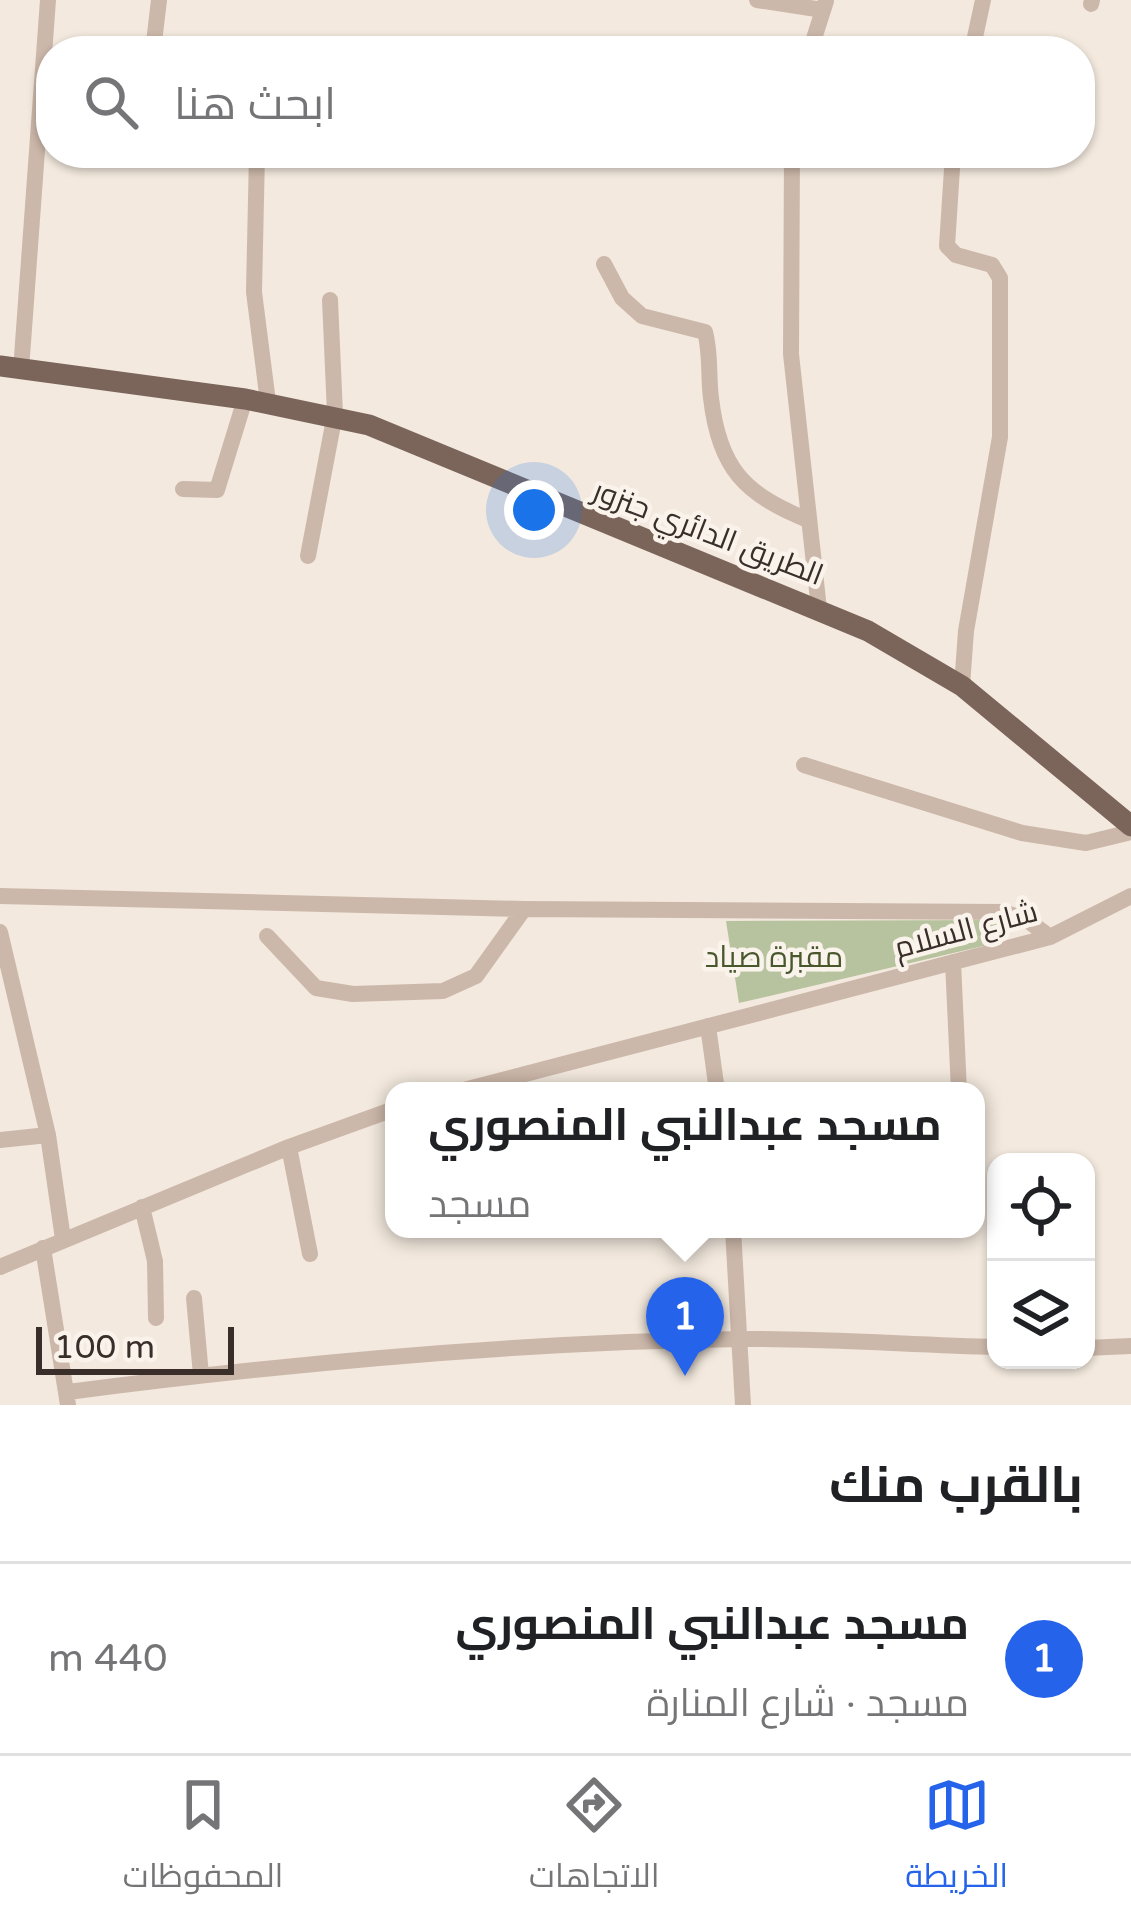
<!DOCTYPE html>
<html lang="ar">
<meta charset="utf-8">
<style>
body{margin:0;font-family:"Varela Round",Cairo,sans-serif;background:#f2f2f2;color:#202124;direction:rtl}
.controls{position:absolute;right:36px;bottom:36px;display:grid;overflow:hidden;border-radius:24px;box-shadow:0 3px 9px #0004}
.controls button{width:108px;height:108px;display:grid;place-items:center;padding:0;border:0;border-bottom:3px solid #e0e0e0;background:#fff;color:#202124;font:60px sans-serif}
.scale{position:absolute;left:36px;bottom:30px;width:198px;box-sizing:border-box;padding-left:12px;border:6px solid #392e29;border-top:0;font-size:33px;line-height:42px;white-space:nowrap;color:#392e29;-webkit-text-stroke:9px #faf3eb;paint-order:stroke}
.you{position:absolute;left:534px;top:510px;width:42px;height:42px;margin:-30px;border:9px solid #fff;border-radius:50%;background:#1a73e8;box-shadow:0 0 0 18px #1a73e833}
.badge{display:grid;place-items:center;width:78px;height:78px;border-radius:50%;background:#2563eb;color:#fff;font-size:39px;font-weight:700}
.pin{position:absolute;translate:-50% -99px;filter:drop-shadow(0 3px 6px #0008)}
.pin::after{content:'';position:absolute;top:63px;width:42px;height:36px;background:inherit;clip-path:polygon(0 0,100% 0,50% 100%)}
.popup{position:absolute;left:385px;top:1082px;width:600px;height:156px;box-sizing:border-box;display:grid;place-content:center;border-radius:24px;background:#fff;filter:drop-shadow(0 3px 9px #0005);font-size:39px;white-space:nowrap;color:#757577}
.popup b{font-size:45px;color:#202124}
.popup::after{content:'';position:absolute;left:50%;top:100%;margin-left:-24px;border:24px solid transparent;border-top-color:#fff}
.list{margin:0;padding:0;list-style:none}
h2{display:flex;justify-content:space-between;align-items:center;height:156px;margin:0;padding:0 48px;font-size:51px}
h2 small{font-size:39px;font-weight:400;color:#757577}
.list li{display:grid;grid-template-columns:78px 1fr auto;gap:36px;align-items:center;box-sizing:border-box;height:192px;padding:0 48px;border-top:3px solid #e0e0e0}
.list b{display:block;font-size:45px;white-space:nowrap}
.list p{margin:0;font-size:39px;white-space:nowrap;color:#757577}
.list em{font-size:39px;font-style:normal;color:#757577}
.icon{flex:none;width:66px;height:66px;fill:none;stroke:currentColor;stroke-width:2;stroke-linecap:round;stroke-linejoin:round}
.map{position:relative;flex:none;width:1131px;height:1405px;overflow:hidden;direction:ltr}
.search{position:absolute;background:#fff;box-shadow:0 3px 9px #0004;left:36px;right:36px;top:36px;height:132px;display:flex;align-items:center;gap:30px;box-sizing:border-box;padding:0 42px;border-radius:48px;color:#757577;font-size:45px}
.sheet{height:348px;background:#fff}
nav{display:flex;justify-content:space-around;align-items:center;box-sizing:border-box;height:168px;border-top:3px solid #e0e0e0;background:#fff;font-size:33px;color:#757577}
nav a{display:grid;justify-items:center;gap:6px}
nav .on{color:#2563eb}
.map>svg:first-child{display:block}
.green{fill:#b7c39e}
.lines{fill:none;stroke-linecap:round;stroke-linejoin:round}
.minor{stroke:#ccb8aa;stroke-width:16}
.major{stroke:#7b655a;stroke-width:21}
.labels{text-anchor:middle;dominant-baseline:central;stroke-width:9;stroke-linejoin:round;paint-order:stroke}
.street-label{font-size:30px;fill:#392e29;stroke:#faf3eb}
.park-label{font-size:30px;fill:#49572d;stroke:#faf3eb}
</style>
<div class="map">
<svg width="1131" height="1405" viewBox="0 0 1131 1405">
<rect width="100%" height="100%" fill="#f3e9de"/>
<!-- green -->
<path class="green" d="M1005,920L996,943L739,1003L726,921Z"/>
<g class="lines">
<!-- minor -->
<path class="minor" d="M757,0L823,10
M1091,4L1092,0
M153,51L159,0
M810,51L826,1
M972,51L983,0
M257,153L254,292L268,402
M792,153L791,354L819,609
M953,153L947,246L956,255L992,265L1000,278V437L966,631L962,686
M604,264L622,298L642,316L705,332C711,353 708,376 711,398C719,468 744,494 808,520
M21,370L48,0
M183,489L217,490L245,399
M308,556L335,414L330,300
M804,765L1022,833L1086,843L1131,832
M0,896L524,909L1003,912L1027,920L1050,937
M0,932L48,1135L63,1239
M267,936L316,988L353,994L443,991L476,976L524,909
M953,962L959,1091
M708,1026L717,1091
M460,1091L1050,937L1131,896
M0,1140L48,1135
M289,1147L310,1254
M142,1207L155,1261L156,1318
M733,1229L743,1405
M43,1248L68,1405
M0,1267L289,1147L394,1109
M194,1298L201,1375
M1086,1348L1131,1346
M68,1392C291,1363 515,1342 741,1339C826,1338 911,1345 996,1347"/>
<!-- major -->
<path class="major" d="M0,366L245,399L369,425L868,631L962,686L1131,826"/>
</g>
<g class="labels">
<!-- street labels -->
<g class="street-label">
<text transform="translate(708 533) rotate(21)">الطريق الدائري جنزور</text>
<text transform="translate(966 930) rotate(-15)">شارع السلام</text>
</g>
<!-- park labels -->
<g class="park-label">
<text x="774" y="957">مقبرة صياد</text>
</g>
</g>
</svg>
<div class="controls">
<button><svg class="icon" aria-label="locate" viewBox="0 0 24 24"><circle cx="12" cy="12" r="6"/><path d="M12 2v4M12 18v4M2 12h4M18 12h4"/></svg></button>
<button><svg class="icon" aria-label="layers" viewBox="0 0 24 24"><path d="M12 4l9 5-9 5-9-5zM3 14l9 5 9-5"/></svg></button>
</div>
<div class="scale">100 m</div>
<div class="you"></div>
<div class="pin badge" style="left:685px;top:1376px">1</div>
<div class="popup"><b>مسجد عبدالنبي المنصوري</b>مسجد</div>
<div class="search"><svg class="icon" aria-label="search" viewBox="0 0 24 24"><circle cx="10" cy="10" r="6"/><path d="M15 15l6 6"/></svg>ابحث هنا</div>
</div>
<section class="sheet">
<h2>بالقرب منك<small></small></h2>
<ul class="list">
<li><span class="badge">1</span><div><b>مسجد عبدالنبي المنصوري</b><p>مسجد · شارع المنارة</p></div><em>440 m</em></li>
</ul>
</section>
<nav>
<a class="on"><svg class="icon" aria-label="map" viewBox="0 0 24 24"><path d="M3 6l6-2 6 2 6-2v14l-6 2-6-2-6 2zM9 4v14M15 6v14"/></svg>الخريطة</a>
<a><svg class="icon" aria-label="directions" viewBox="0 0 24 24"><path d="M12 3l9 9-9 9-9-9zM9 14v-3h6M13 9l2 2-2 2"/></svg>الاتجاهات</a>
<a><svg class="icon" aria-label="saved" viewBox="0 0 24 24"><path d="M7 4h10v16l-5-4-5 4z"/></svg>المحفوظات</a>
</nav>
